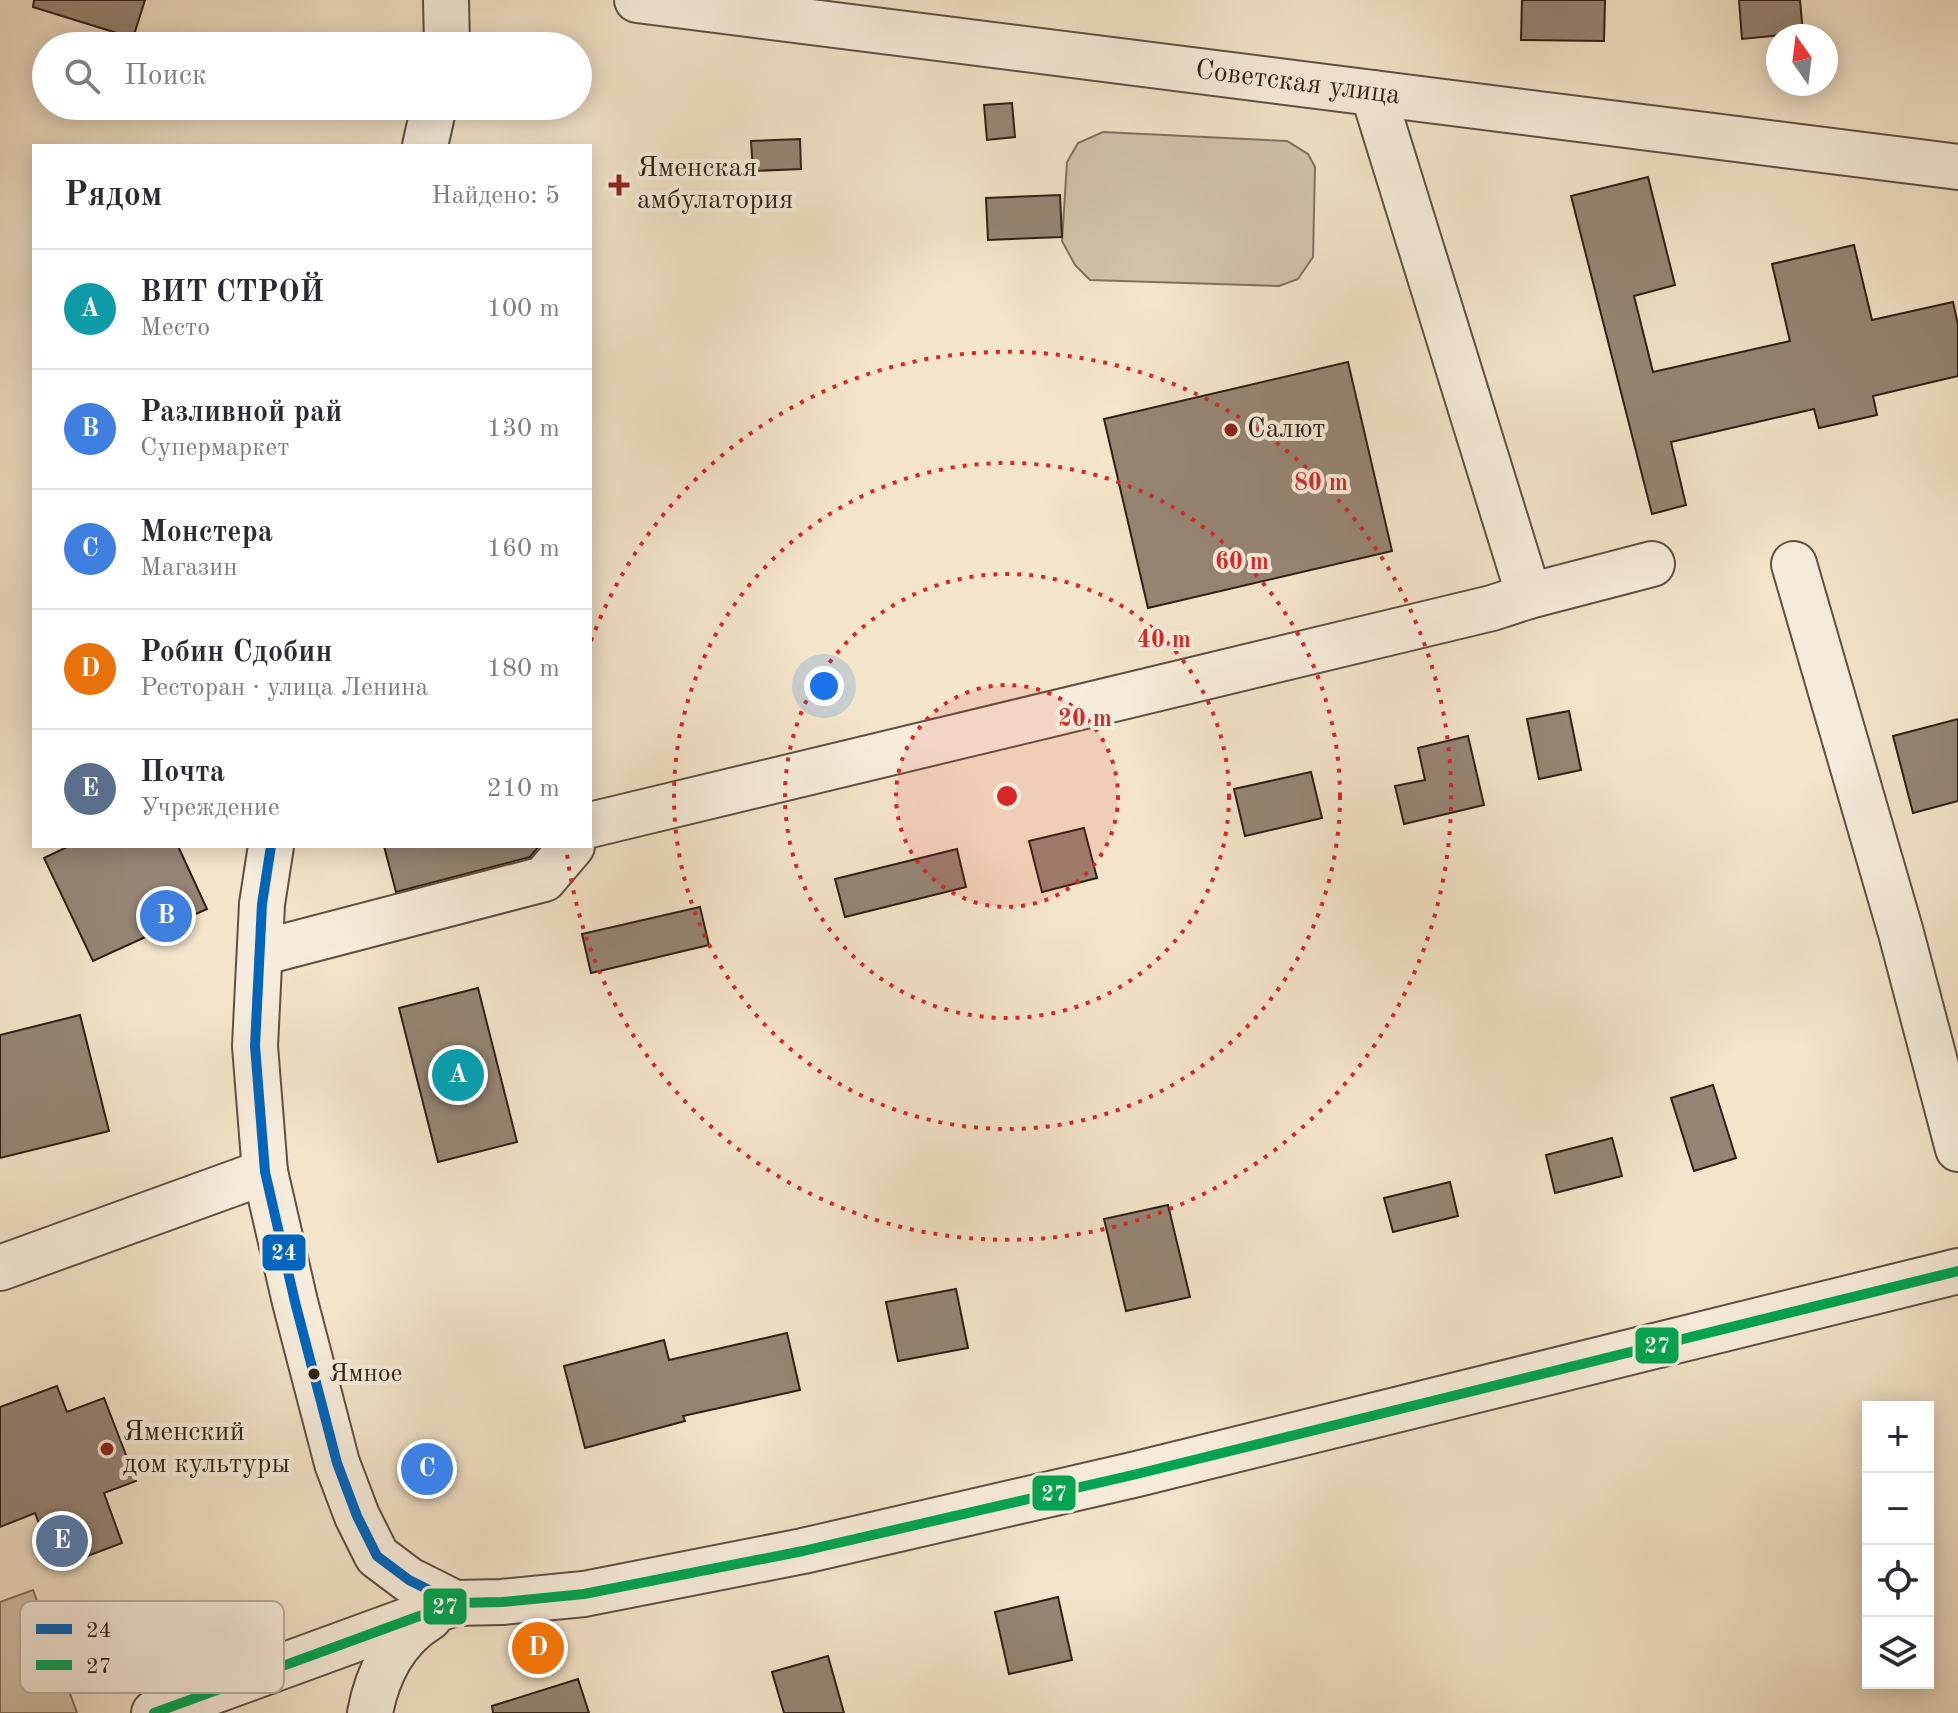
<!DOCTYPE html>
<html lang="ru">
<meta charset="utf-8">
<style>
body{margin:0;font-family:"Old Standard TT",serif;background:#f7f7f7;color:#2b2b33}
.controls{position:absolute;right:24px;bottom:24px;display:grid;overflow:hidden;border-radius:0px;box-shadow:0 4px 20px #0003}
.controls button{width:72px;height:72px;display:grid;place-items:center;padding:0;border:0;border-bottom:2px solid #e1e1e2;background:#fff;color:#2b2b33;font:40px sans-serif}
.compass{position:absolute;left:1766px;top:24px;width:72px;height:72px;border-radius:50%;background:#fff;box-shadow:0 4px 20px #0003;rotate:346deg}
.you{position:absolute;left:824px;top:686px;width:28px;height:28px;margin:-20px;border:6px solid #fff;border-radius:50%;background:#1a73e8;box-shadow:0 0 0 12px #1a73e833}
.badge{display:grid;place-items:center;width:52px;height:52px;border-radius:50%;background:#8f2418;color:#fff;font-size:26px;font-weight:700}
.pin{position:absolute;translate:-50% -50%;border:4px solid #fff;box-shadow:0 2px 8px #0006}
.list{margin:0;padding:0;list-style:none}
h2{display:flex;justify-content:space-between;align-items:center;height:104px;margin:0;padding:0 32px;font-size:34px}
h2 small{font-size:26px;font-weight:400;color:#7c7c81}
.list li{display:grid;grid-template-columns:52px 1fr auto;gap:24px;align-items:center;box-sizing:border-box;height:120px;padding:0 32px;border-top:2px solid #e1e1e2}
.list b{display:block;font-size:30px;white-space:nowrap}
.list p{margin:0;font-size:26px;white-space:nowrap;color:#7c7c81}
.list em{font-size:26px;font-style:normal;color:#7c7c81}
.icon{flex:none;width:44px;height:44px;fill:none;stroke:currentColor;stroke-width:2;stroke-linecap:round;stroke-linejoin:round}
.map{position:relative;flex:none;width:1958px;height:1713px;overflow:hidden}
.search{position:absolute;background:#fff;box-shadow:0 4px 20px #0003;left:32px;top:32px;width:560px;height:88px;display:flex;align-items:center;gap:20px;box-sizing:border-box;padding:0 28px;border-radius:44px;color:#7c7c81;font-size:30px}
.panel{position:absolute;background:#fff;box-shadow:0 4px 20px #0003;left:32px;top:144px;width:560px;height:704px;border-radius:0px}
.map>svg:first-child{display:block}
.green{fill:#d3c3ab;stroke:#827161;stroke-width:2}
.building{fill:#968574;stroke:#301f17;stroke-width:2}
.lines{fill:none;stroke-linecap:round;stroke-linejoin:round}
.minor-casing{stroke:#615044;stroke-width:48}
.minor{stroke:#f8eddc;stroke-width:44}
.bus-1-casing{stroke:#f8eddc;stroke-width:16}
.bus-2-casing{stroke:#f8eddc;stroke-width:16}
.bus-1{stroke:#0065bd;stroke-width:10}
.bus-2{stroke:#00a651;stroke-width:10}
.ring{fill:none;stroke:#d62828;stroke-width:4;stroke-dasharray:4 8}
.poi-dot{fill:#8f2418;stroke:#f8eddc;stroke-width:3}
.bus-dot{fill:#301f17;stroke:#f8eddc;stroke-width:3}
.labels{text-anchor:middle;dominant-baseline:central;stroke-width:8;stroke-linejoin:round;paint-order:stroke}
.bus-label{font-size:26px;fill:#301f17;stroke:#f8eddc;text-anchor:start}
.street-label{font-size:28px;fill:#301f17;stroke:#f8eddc}
.poi-label{font-size:28px;fill:#301f17;stroke:#f8eddc;text-anchor:start}
.key{fill:#f8eddc;stroke:#bcafa1;stroke-width:2}
.key-label{font-size:22px;fill:#301f17}
.centre{fill:#d62828;stroke:#f8eddc;stroke-width:4}
.ring-label{font-size:24px;text-anchor:middle;font-weight:bold;fill:#d62828;stroke:#f8eddc;stroke-width:8;stroke-linejoin:round;paint-order:stroke}
.line-badge{stroke:#f8eddc;stroke-width:3}
.badge-label{font-size:22px;text-anchor:middle;font-weight:bold;fill:#fff}
</style>
<div class="map">
<svg width="1958" height="1713" viewBox="0 0 1958 1713">
<rect width="100%" height="100%" fill="#f4e4c9"/>
<filter id="stains"><feTurbulence type="fractalNoise" baseFrequency=".0025" numOctaves="4"/><feColorMatrix values="0 0 0 0 .2 0 0 0 0 .09 0 0 0 0 .02 0 0 0 .5 -.17"/></filter>
<radialGradient id="worn" r=".72"><stop offset=".6" stop-color="#630" stop-opacity="0"/><stop offset="1" stop-color="#630" stop-opacity=".3"/></radialGradient>
<!-- green -->
<path class="green" d="M1103,132L1287,141L1308,154L1315,167L1313,257L1298,279L1279,286L1090,280L1075,265L1062,241L1067,162L1078,143Z
M33,1590L77,1713H0V1602Z"/>
<!-- building -->
<path class="building" d="M34,0H145L133,38L33,7Z
M1522,0H1605L1604,41L1521,40Z
M1739,0H1800L1803,33L1742,39Z
M1012,103L1015,137L987,140L984,105Z
M800,139L801,169L753,171L751,141Z
M1648,177L1675,285L1634,296L1653,372L1790,341L1772,264L1854,245L1872,320L1953,302L1958,325V376L1873,396L1877,415L1819,428L1814,409L1671,442L1686,505L1652,514L1571,196Z
M1060,195L1062,237L988,240L986,198Z
M1348,362L1392,551L1148,608L1104,419Z
M1569,711L1581,770L1539,779L1527,719Z
M1958,719V801L1913,813L1893,736Z
M1468,736L1484,805L1404,824L1395,786L1425,780L1418,748Z
M1311,772L1322,818L1245,836L1234,789Z
M1084,828L1097,878L1042,892L1029,841Z
M69,846H178L207,909L93,961L44,858Z
M384,846H539L530,857L396,892Z
M957,849L966,887L845,917L835,879Z
M700,907L709,945L591,973L582,934Z
M478,988L517,1142L438,1162L399,1008Z
M80,1015L109,1131L0,1158V1035Z
M1713,1085L1736,1158L1694,1171L1671,1098Z
M1612,1138L1622,1176L1555,1193L1546,1155Z
M1450,1182L1458,1216L1393,1232L1384,1198Z
M1168,1205L1190,1297L1126,1311L1104,1219Z
M956,1289L968,1348L898,1361L886,1302Z
M787,1333L800,1390L683,1416L685,1421L585,1448L564,1366L664,1340L669,1360Z
M57,1386L67,1412L104,1398L136,1481L104,1493L122,1543L56,1568L35,1513L0,1527V1407Z
M1058,1597L1072,1660L1009,1674L995,1612Z
M828,1656L844,1713H784L772,1672Z
M578,1679L589,1713H493L492,1706Z"/>
<g class="lines">
<defs>
<g id="minor">
<path d="M446,0L447,46"/>
<path id="s1" d="M637,0L1958,167"/>
<path d="M1373,93L1529,596"/>
<path d="M425,146L434,106"/>
<path d="M1794,564L1901,933L1958,1149"/>
<path d="M590,825L1492,608L1529,596L1652,564"/>
<path d="M271,846L262,904L255,1046L265,1172L295,1302L337,1463L357,1516L377,1556L409,1580L455,1603"/>
<path d="M260,953L544,879L572,846"/>
<path d="M0,1268L265,1172"/>
<path d="M154,1713L455,1603L502,1602L584,1594L803,1551L1137,1474L1958,1271"/>
<path d="M370,1713C377,1675 395,1638 429,1618"/>
</g>
</defs>
<!-- minor casing -->
<use href="#minor" class="minor-casing"/>
<!-- minor -->
<use href="#minor" class="minor"/>
<defs>
<path id="bus-1" d="M271,846L262,904L255,1046L265,1172L295,1302L337,1463L357,1516L377,1556L409,1580L455,1603"/>
<path id="bus-2" d="M154,1713L455,1603L502,1602L584,1594L803,1551L1137,1474L1958,1271"/>
</defs>
<!-- bus-1 casing -->
<use href="#bus-1" class="bus-1-casing"/>
<!-- bus-2 casing -->
<use href="#bus-2" class="bus-2-casing"/>
<!-- bus-1 -->
<use href="#bus-1" class="bus-1"/>
<!-- bus-2 -->
<use href="#bus-2" class="bus-2"/>
</g>
<!-- distance rings -->
<circle cx="1007" cy="796" r="111" fill="#d62828" fill-opacity=".12"/>
<g class="ring">
<circle cx="1007" cy="796" r="111"/>
<circle cx="1007" cy="796" r="222"/>
<circle cx="1007" cy="796" r="333"/>
<path d="M591 641A444 444 0 1 1 566 846"/>
</g>
<!-- markers -->
<g class="poi-dot">
<path d="M615 173h8v8h8v8h-8v8h-8v-8h-8v-8h8z"/>
<circle cx="1231" cy="430" r="8"/>
<circle cx="107" cy="1449" r="8"/>
</g>
<circle class="bus-dot" cx="314" cy="1374" r="7"/>
<g class="labels">
<!-- bus labels -->
<g class="bus-label">
<text x="329" y="1374">Ямное</text>
</g>
<!-- street labels -->
<g class="street-label">
<text stroke="none"><textPath href="#s1" startOffset="666">Советская улица</textPath></text>
</g>
<!-- poi labels -->
<g class="poi-label">
<text x="637" y="169">Яменская<tspan x="637" dy="32">амбулатория</tspan></text>
<text x="1247" y="430">Салют</text>
<text x="123" y="1433">Яменский<tspan x="123" dy="32">дом культуры</tspan></text>
</g>
</g>
<!-- legend -->
<rect x="20" y="1601" width="264" height="92" rx="12" class="key"/>
<rect x="36" y="1624" width="36" height="10" fill="#0065bd"/>
<rect x="36" y="1660" width="36" height="10" fill="#00a651"/>
<g class="key-label">
<text x="86" y="1637">24</text>
<text x="86" y="1673">27</text>
</g>
<circle cx="1007" cy="796" r="12" class="centre"/>
<g class="ring-label">
<text x="1321" y="490">80 m</text>
<text x="1242" y="569">60 m</text>
<text x="1164" y="647">40 m</text>
<text x="1085" y="726">20 m</text>
</g>
<g class="line-badge">
<rect x="261" y="1233" width="46" height="39" rx="8" fill="#0065bd"/>
<rect x="1634" y="1326" width="46" height="39" rx="8" fill="#00a651"/>
<rect x="1031" y="1474" width="46" height="38" rx="8" fill="#00a651"/>
<rect x="422" y="1587" width="46" height="39" rx="8" fill="#00a651"/>
</g>
<g class="badge-label">
<text x="284" y="1260">24</text>
<text x="1657" y="1353">27</text>
<text x="1054" y="1501">27</text>
<text x="445" y="1614">27</text>
</g>
<rect width="100%" height="100%" filter="url(#stains)"/>
<rect width="100%" height="100%" fill="url(#worn)"/>
</svg>
<div class="controls">
<button>+</button>
<button>−</button>
<button><svg class="icon" aria-label="locate" viewBox="0 0 24 24"><circle cx="12" cy="12" r="6"/><path d="M12 2v4M12 18v4M2 12h4M18 12h4"/></svg></button>
<button><svg class="icon" aria-label="layers" viewBox="0 0 24 24"><path d="M12 4l9 5-9 5-9-5zM3 14l9 5 9-5"/></svg></button>
</div>
<svg class="compass" viewBox="-18 -18 36 36"><path d="M0-13l5 13h-10z" fill="#e53935"/><path d="M0 13l5-13h-10z" fill="#7c7c81"/></svg>
<div class="you"></div>
<div class="pin badge" style="left:458px;top:1075px;background:#0f9aa8">A</div>
<div class="pin badge" style="left:166px;top:916px;background:#3f7fe0">B</div>
<div class="pin badge" style="left:427px;top:1469px;background:#3f7fe0">C</div>
<div class="pin badge" style="left:538px;top:1648px;background:#e8710a">D</div>
<div class="pin badge" style="left:62px;top:1541px;background:#5c6f8a">E</div>
<div class="search"><svg class="icon" aria-label="search" viewBox="0 0 24 24"><circle cx="10" cy="10" r="6"/><path d="M15 15l6 6"/></svg>Поиск</div>
<section class="panel">
<h2>Рядом<small>Найдено: 5</small></h2>
<ul class="list">
<li><span class="badge" style="background:#0f9aa8">A</span><div><b>ВИТ СТРОЙ</b><p>Место</p></div><em>100 m</em></li>
<li><span class="badge" style="background:#3f7fe0">B</span><div><b>Разливной рай</b><p>Супермаркет</p></div><em>130 m</em></li>
<li><span class="badge" style="background:#3f7fe0">C</span><div><b>Монстера</b><p>Магазин</p></div><em>160 m</em></li>
<li><span class="badge" style="background:#e8710a">D</span><div><b>Робин Сдобин</b><p>Ресторан · улица Ленина</p></div><em>180 m</em></li>
<li><span class="badge" style="background:#5c6f8a">E</span><div><b>Почта</b><p>Учреждение</p></div><em>210 m</em></li>
</ul>
</section>
</div>
